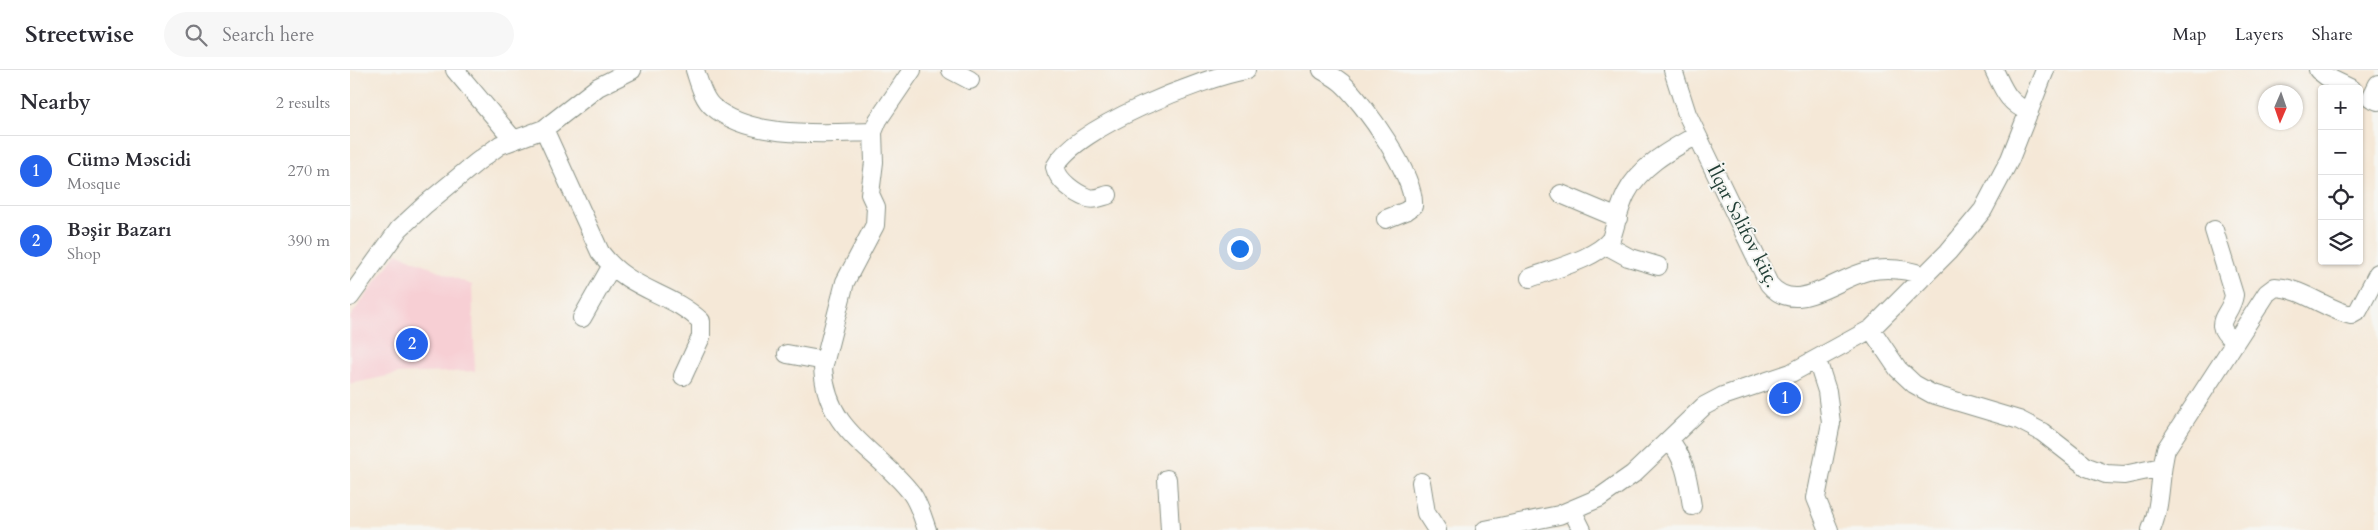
<!DOCTYPE html>
<meta charset="utf-8">
<style>
body{margin:0;font-family:Cardo,serif;background:#f7f7f7;color:#2b2b33}
.controls{position:absolute;right:15px;top:15px;display:grid;overflow:hidden;border-radius:5px;box-shadow:0 1px 4px #0004}
.controls button{width:45px;height:45px;display:grid;place-items:center;padding:0;border:0;border-bottom:1px solid #e1e1e2;background:#fff;color:#2b2b33;font:25px sans-serif}
.compass{position:absolute;left:1908px;top:15px;width:45px;height:45px;border-radius:50%;background:#fff;box-shadow:0 1px 4px #0004;rotate:182deg}
.you{position:absolute;left:889px;top:178px;width:18px;height:18px;margin:-12px;border:4px solid #fff;border-radius:50%;background:#1a73e8;box-shadow:0 0 0 8px #1a73e833}
.badge{display:grid;place-items:center;width:32px;height:32px;border-radius:50%;background:#2563eb;color:#fff;font-size:16px;font-weight:700}
.pin{position:absolute;translate:-50% -50%;border:2px solid #fff;box-shadow:0 1px 5px #0006}
.list{margin:0;padding:0;list-style:none}
h2{display:flex;justify-content:space-between;align-items:center;height:65px;margin:0;padding:0 20px;font-size:21px}
h2 small{font-size:16px;font-weight:400;color:#7c7c81}
.list li{display:grid;grid-template-columns:32px 1fr auto;gap:15px;align-items:center;box-sizing:border-box;height:70px;padding:0 20px;border-top:1px solid #e1e1e2}
.list b{display:block;font-size:19px;white-space:nowrap}
.list p{margin:0;font-size:16px;white-space:nowrap;color:#7c7c81}
.list em{font-size:16px;font-style:normal;color:#7c7c81}
.icon{flex:none;width:28px;height:28px;fill:none;stroke:currentColor;stroke-width:2;stroke-linecap:round;stroke-linejoin:round}
.map{position:relative;flex:none;width:2028px;height:460px;overflow:hidden}
header{display:flex;align-items:center;gap:30px;box-sizing:border-box;height:70px;padding:0 25px;background:#fff;border-bottom:1px solid #e1e1e2}
header strong{font-size:24px}
nav{display:flex;gap:28px;margin-inline-start:auto;font-size:18px}
.search{width:350px;height:45px;background:#f7f7f7;display:flex;align-items:center;gap:12px;box-sizing:border-box;padding:0 18px;border-radius:28px;color:#7c7c81;font-size:19px}
main{display:flex}
aside{flex:1;background:#fff}
.map>svg:first-child{display:block}
.built{fill:#f7cfd4}
.lines{fill:none;stroke-linecap:round;stroke-linejoin:round}
.minor-casing{stroke:#8a9286;stroke-width:20}
.minor{stroke:#fff;stroke-width:18}
.labels{text-anchor:middle;dominant-baseline:central;stroke-width:4;stroke-linejoin:round;paint-order:stroke}
.street-label{font-size:19px;fill:#1f3d34;stroke:#f6f6f2}
</style>
<header>
<strong>Streetwise</strong>
<div class="search"><svg class="icon" aria-label="search" viewBox="0 0 24 24"><circle cx="10" cy="10" r="6"/><path d="M15 15l6 6"/></svg>Search here</div>
<nav><a>Map</a><a>Layers</a><a>Share</a></nav>
</header>
<main>
<aside>
<h2>Nearby<small>2 results</small></h2>
<ul class="list">
<li><span class="badge">1</span><div><b>Cümə Məscidi</b><p>Mosque</p></div><em>270 m</em></li>
<li><span class="badge">2</span><div><b>Bəşir Bazarı</b><p>Shop</p></div><em>390 m</em></li>
</ul>
</aside>
<div class="map">
<svg width="2028" height="460" viewBox="0 0 2028 460">
<rect width="100%" height="100%" fill="#f6f6f2"/>
<filter id="ink" filterUnits="userSpaceOnUse"><feTurbulence type="fractalNoise" baseFrequency=".02" numOctaves="2"/><feDisplacementMap in="SourceGraphic" scale="10" xChannelSelector="R" yChannelSelector="G"/><feConvolveMatrix kernelMatrix="1 2 1 2 8 2 1 2 1" color-interpolation-filters="sRGB"/></filter>
<filter id="wash" filterUnits="userSpaceOnUse"><feTurbulence type="fractalNoise" baseFrequency=".0096" numOctaves="4" result="noise"/><feDisplacementMap in="SourceGraphic" scale="20" xChannelSelector="R" yChannelSelector="G"/><feGaussianBlur stdDeviation="1.12" result="paint"/><feColorMatrix in="noise" values="0 0 0 0 0 0 0 0 0 0 0 0 0 0 0 0 0 1.4 0 .05"/><feComposite in="paint" operator="in"/></filter>
<g filter="url(#wash)">
<rect width="100%" height="100%" fill="#f5e8d7"/>
<!-- built -->
<path class="built" d="M47,183L122,215L125,301L47,304L0,314V247Z"/>
</g>
<g filter="url(#ink)">
<g class="lines">
<defs>
<path id="minor" d="M105,0L163,69
M345,0C349,12 353,29 363,37C403,70 475,63 523,62
M562,0L528,50L523,62L524,92L520,124L526,137L525,155L495,212L473,298C477,364 527,378 562,424C569,434 573,448 577,460
M601,0L620,10
M972,0C979,4 986,8 992,13C1014,33 1066,107 1063,136L1056,141L1036,149
M1323,0L1337,44L1419,214C1446,247 1486,208 1518,201C1538,197 1556,199 1575,206
M1644,0C1654,20 1657,32 1679,42
M1968,0L1977,7L2002,19
M2028,14L2021,28L2028,31
M194,59L250,182C279,221 319,221 351,251V267L333,306
M1211,124L1268,148
M758,125C751,127 745,130 738,128C725,123 708,111 705,97C725,57 852,8 896,0
M1864,160L1884,225C1881,247 1858,252 1885,272
M1256,175L1278,187L1308,196
M1180,208C1203,199 1246,189 1261,169C1266,154 1269,138 1276,124C1290,96 1320,80 1347,65
M0,227L49,159L76,134L127,92L150,75L194,59L248,17L282,0
M232,248L261,197
M1521,259L1548,299L1564,314L1582,324L1669,350L1692,362L1737,397L1756,404L1774,405L1812,397
M437,284L475,291
M1467,290L1477,321L1481,353L1466,428L1479,460
M1319,370C1336,389 1338,411 1342,436
M817,409L820,460
M1071,412L1076,443L1087,460
M1222,440L1232,460
M1135,460L1209,445L1249,428L1283,404L1354,336L1373,326L1441,303L1521,259L1598,182L1633,140L1660,89L1695,0
M1801,460C1812,434 1809,406 1816,379L1917,223L1925,217C1952,218 1975,239 2001,245L2008,241L2028,203"/>
</defs>
<!-- minor casing -->
<use href="#minor" class="minor-casing"/>
<!-- minor -->
<use href="#minor" class="minor"/>
</g>
</g>
<g class="labels">
<!-- street labels -->
<g class="street-label">
<text transform="translate(1393 156) rotate(63)">İlqar Səlifov küç.</text>
</g>
</g>
</svg>
<div class="controls">
<button>+</button>
<button>−</button>
<button><svg class="icon" aria-label="locate" viewBox="0 0 24 24"><circle cx="12" cy="12" r="6"/><path d="M12 2v4M12 18v4M2 12h4M18 12h4"/></svg></button>
<button><svg class="icon" aria-label="layers" viewBox="0 0 24 24"><path d="M12 4l9 5-9 5-9-5zM3 14l9 5 9-5"/></svg></button>
</div>
<svg class="compass" viewBox="-18 -18 36 36"><path d="M0-13l5 13h-10z" fill="#e53935"/><path d="M0 13l5-13h-10z" fill="#7c7c81"/></svg>
<div class="you"></div>
<div class="pin badge" style="left:1435px;top:328px">1</div>
<div class="pin badge" style="left:62px;top:274px">2</div>
</div>
</main>
